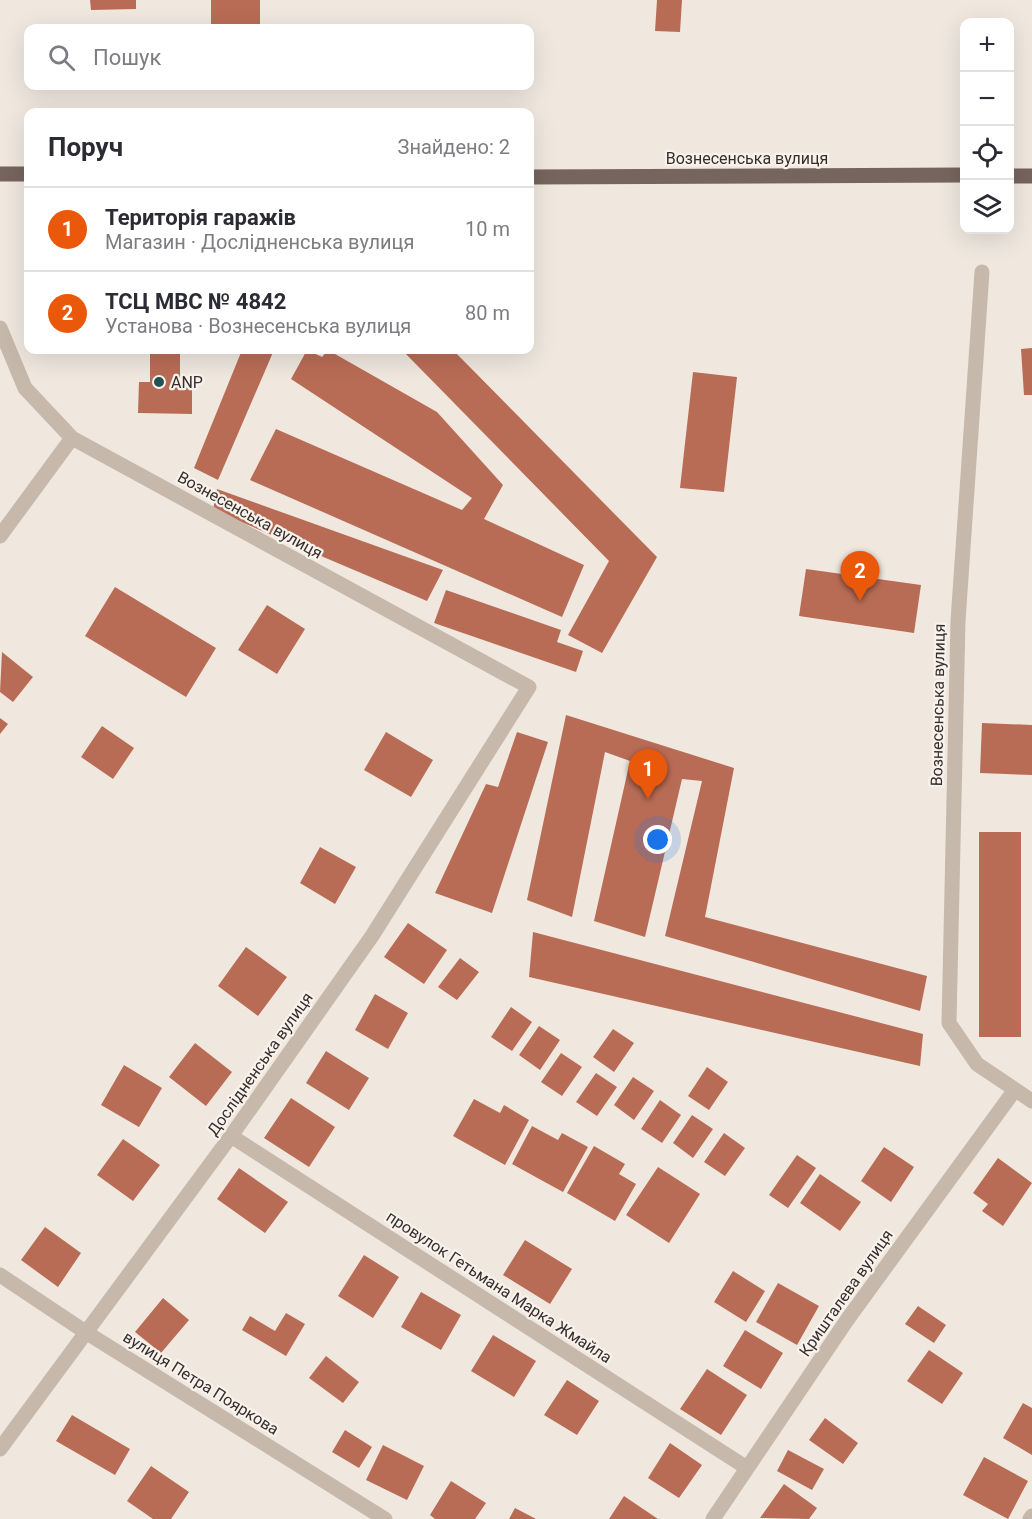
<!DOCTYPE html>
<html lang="uk">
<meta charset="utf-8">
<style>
body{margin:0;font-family:Roboto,sans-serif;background:#f2f2f3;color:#2b2b33}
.controls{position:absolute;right:18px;top:18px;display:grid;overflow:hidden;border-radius:12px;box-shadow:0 6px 24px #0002}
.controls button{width:54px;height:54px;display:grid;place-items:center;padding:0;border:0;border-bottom:2px solid #e1e1e2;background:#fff;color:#2b2b33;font:30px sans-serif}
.you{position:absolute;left:658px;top:840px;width:21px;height:21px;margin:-15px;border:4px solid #fff;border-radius:50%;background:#1a73e8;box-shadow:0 0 0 9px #1a73e833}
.badge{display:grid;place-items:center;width:39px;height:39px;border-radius:50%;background:#ea580c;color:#fff;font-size:20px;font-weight:700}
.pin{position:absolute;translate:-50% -50px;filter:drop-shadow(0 2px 3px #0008)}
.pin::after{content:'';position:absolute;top:32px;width:21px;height:18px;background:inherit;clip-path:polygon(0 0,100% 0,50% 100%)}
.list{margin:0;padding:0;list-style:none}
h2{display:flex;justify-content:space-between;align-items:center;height:78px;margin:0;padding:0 24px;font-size:26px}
h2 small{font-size:20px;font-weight:400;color:#7c7c81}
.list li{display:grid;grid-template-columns:39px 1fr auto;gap:18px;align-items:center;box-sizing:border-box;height:84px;padding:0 24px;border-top:2px solid #e1e1e2}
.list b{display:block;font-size:22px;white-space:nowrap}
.list p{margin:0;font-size:20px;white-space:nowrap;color:#7c7c81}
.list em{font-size:20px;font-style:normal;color:#7c7c81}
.icon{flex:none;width:33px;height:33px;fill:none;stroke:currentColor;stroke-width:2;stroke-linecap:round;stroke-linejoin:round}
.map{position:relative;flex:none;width:1032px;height:1519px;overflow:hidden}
.search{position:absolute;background:#fff;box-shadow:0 6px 24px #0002;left:24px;top:24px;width:510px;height:66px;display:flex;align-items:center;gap:15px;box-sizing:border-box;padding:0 21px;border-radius:12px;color:#7c7c81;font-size:22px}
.panel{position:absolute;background:#fff;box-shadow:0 6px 24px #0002;left:24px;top:108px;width:510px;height:246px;border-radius:12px}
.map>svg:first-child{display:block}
.building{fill:#b96c55}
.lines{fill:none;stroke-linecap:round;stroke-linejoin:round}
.minor{stroke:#c7b8ac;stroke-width:15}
.major{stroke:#76655d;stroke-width:15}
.poi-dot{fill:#245153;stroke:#f8f2ec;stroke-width:2}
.labels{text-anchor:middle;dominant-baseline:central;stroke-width:4.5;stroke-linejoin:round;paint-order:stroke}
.street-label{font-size:16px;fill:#362e2a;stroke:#f8f2ec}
.poi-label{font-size:16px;fill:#362e2a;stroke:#f8f2ec;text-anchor:start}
</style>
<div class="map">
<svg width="1032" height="1519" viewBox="0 0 1032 1519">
<rect width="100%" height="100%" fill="#f0e8df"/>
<!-- building -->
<path class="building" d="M90,0H136V9L91,10Z
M211,0H260V28H211Z
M657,0H682L680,32L655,31Z
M1032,348V395H1024L1021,349Z
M150,350H180V383H192V414L138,413L139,382H150Z
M242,350H274L218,480L194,468Z
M307,350L322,357L328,350L437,412L503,485L484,519L584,565L562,617L250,480L276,429L462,510L472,498L291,379Z
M402,350H453L657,557L602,653L568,635L609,561Z
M693,372L737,377L724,492L680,488Z
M217,489L443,570L427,601L213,510Z
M806,569L921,585L914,633L799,616Z
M115,587L216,648L186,697L85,636Z
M446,590L561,630L557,642L583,651L576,672L434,623Z
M267,605L305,629L277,674L238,650Z
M2,652L33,677L13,702L0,692Z
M566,715L734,768L705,917L927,976L920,1011L665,936L702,781L682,779L645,937L594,921L630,761L605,752L572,917L527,900Z
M0,718L8,724L0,734Z
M982,723L1032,725V775L980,773Z
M102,726L134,748L113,779L81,757Z
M386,732L433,760L411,797L364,770Z
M517,732L548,742L492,913L435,893L486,784L498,787Z
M979,832H1021V1037H979Z
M320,847L356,867L335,904L300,883Z
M408,923L447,950L424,984L384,957Z
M533,932L923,1034L920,1066L529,977Z
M246,947L287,977L258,1016L218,986Z
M460,958L479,972L457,1000L438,987Z
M375,994L408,1013L388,1049L355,1030Z
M511,1007L532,1022L512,1051L491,1037Z
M539,1026L560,1040L540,1070L519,1055Z
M613,1029L634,1043L614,1072L593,1057Z
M195,1043L232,1072L206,1106L169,1077Z
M326,1051L369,1078L349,1110L306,1083Z
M561,1053L582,1067L562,1096L541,1082Z
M124,1065L162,1088L139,1127L101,1105Z
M707,1067L728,1082L709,1110L688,1096Z
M596,1073L617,1087L597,1116L576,1102Z
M633,1077L654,1091L634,1120L614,1105Z
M291,1098L335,1127L309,1167L264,1138Z
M474,1099L500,1113L504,1105L529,1120L505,1165L453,1136Z
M660,1100L681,1115L662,1143L641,1129Z
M692,1115L713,1129L693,1158L673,1143Z
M532,1126L558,1140L562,1133L588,1147L563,1192L512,1164Z
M724,1133L745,1148L725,1176L704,1162Z
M123,1139L160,1165L133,1201L97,1175Z
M594,1146L625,1164L619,1174L636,1184L615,1221L567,1193Z
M884,1147L914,1167L891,1202L861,1181Z
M797,1155L816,1168L788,1208L769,1195Z
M998,1158L1032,1183L1003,1226L982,1211L988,1204L973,1193Z
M658,1167L700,1194L669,1243L626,1215Z
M239,1168L288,1202L265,1233L217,1199Z
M820,1174L861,1202L840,1231L800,1203Z
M45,1227L81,1253L58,1287L21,1260Z
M525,1240L572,1269L550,1304L503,1275Z
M364,1255L399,1277L373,1318L338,1296Z
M733,1271L765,1291L746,1322L714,1302Z
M778,1283L819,1306L797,1345L756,1322Z
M421,1292L461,1315L441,1350L401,1327Z
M163,1298L189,1320L161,1353L135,1332Z
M918,1306L946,1325L934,1343L905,1324Z
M286,1313L305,1324L286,1356L242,1330L250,1316L275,1331Z
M745,1330L783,1353L761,1389L723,1366Z
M493,1335L536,1361L514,1397L471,1371Z
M929,1350L963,1373L942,1404L907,1381Z
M326,1356L359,1382L343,1403L309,1378Z
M707,1369L747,1395L721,1435L680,1409Z
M567,1380L599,1401L577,1435L544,1415Z
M1023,1403L1032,1408V1455L1003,1438Z
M72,1415L130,1449L115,1475L56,1441Z
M825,1418L858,1443L843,1464L809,1440Z
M345,1430L372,1447L359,1468L332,1452Z
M670,1443L702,1465L679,1498L648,1478Z
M383,1445L424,1466L407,1500L366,1480Z
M788,1450L824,1469L812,1490L777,1471Z
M984,1457L1028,1481L1008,1519L963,1495Z
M151,1466L189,1492L171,1519H153L127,1501Z
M451,1481L486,1503L475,1519H435L430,1515Z
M784,1484L817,1508L809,1519L760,1518Z
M624,1496L658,1519H609Z
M515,1508L536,1519H509Z"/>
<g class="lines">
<!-- minor -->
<path class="minor" d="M982,272L958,621L949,1023L977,1064L1032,1101
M0,328L25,388L72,438L529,687L372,936L231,1136L0,1449
M0,536L72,438
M231,1136L747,1468
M0,1275L87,1333L385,1519
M713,1519L847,1320L1014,1091
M1030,1519L1032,1516"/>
<!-- major -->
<path class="major" d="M0,174H28
M1010,176H1032
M530,177L964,175"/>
</g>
<!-- markers -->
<circle class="poi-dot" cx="159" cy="382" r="6"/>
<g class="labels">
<!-- street labels -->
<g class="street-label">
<text x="747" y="158">Вознесенська вулиця</text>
<text transform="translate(250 515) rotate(29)">Вознесенська вулиця</text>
<text transform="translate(938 705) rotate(-89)">Вознесенська вулиця</text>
<text transform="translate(260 1064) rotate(-55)">Дослідненська вулиця</text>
<text transform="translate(499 1287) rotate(33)">провулок Гетьмана Марка Жмайла</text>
<text transform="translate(846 1293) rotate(-55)">Кришталева вулиця</text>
<text transform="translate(201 1383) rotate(32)">вулиця Петра Пояркова</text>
</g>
<!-- poi labels -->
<g class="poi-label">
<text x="171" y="382">ANP</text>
</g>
</g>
</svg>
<div class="controls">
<button>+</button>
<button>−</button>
<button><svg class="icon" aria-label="locate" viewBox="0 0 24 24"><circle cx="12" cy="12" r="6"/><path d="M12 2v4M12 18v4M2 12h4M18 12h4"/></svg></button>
<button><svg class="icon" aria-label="layers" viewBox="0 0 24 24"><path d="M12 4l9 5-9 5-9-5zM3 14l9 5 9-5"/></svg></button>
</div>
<div class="you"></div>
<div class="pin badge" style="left:648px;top:799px">1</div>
<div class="pin badge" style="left:860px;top:601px">2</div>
<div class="search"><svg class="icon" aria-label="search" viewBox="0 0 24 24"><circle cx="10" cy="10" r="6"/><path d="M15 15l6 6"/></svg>Пошук</div>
<section class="panel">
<h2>Поруч<small>Знайдено: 2</small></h2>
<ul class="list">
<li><span class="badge">1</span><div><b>Територія гаражів</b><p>Магазин · Дослідненська вулиця</p></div><em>10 m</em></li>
<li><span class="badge">2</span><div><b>ТСЦ МВС № 4842</b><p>Установа · Вознесенська вулиця</p></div><em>80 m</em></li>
</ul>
</section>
</div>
